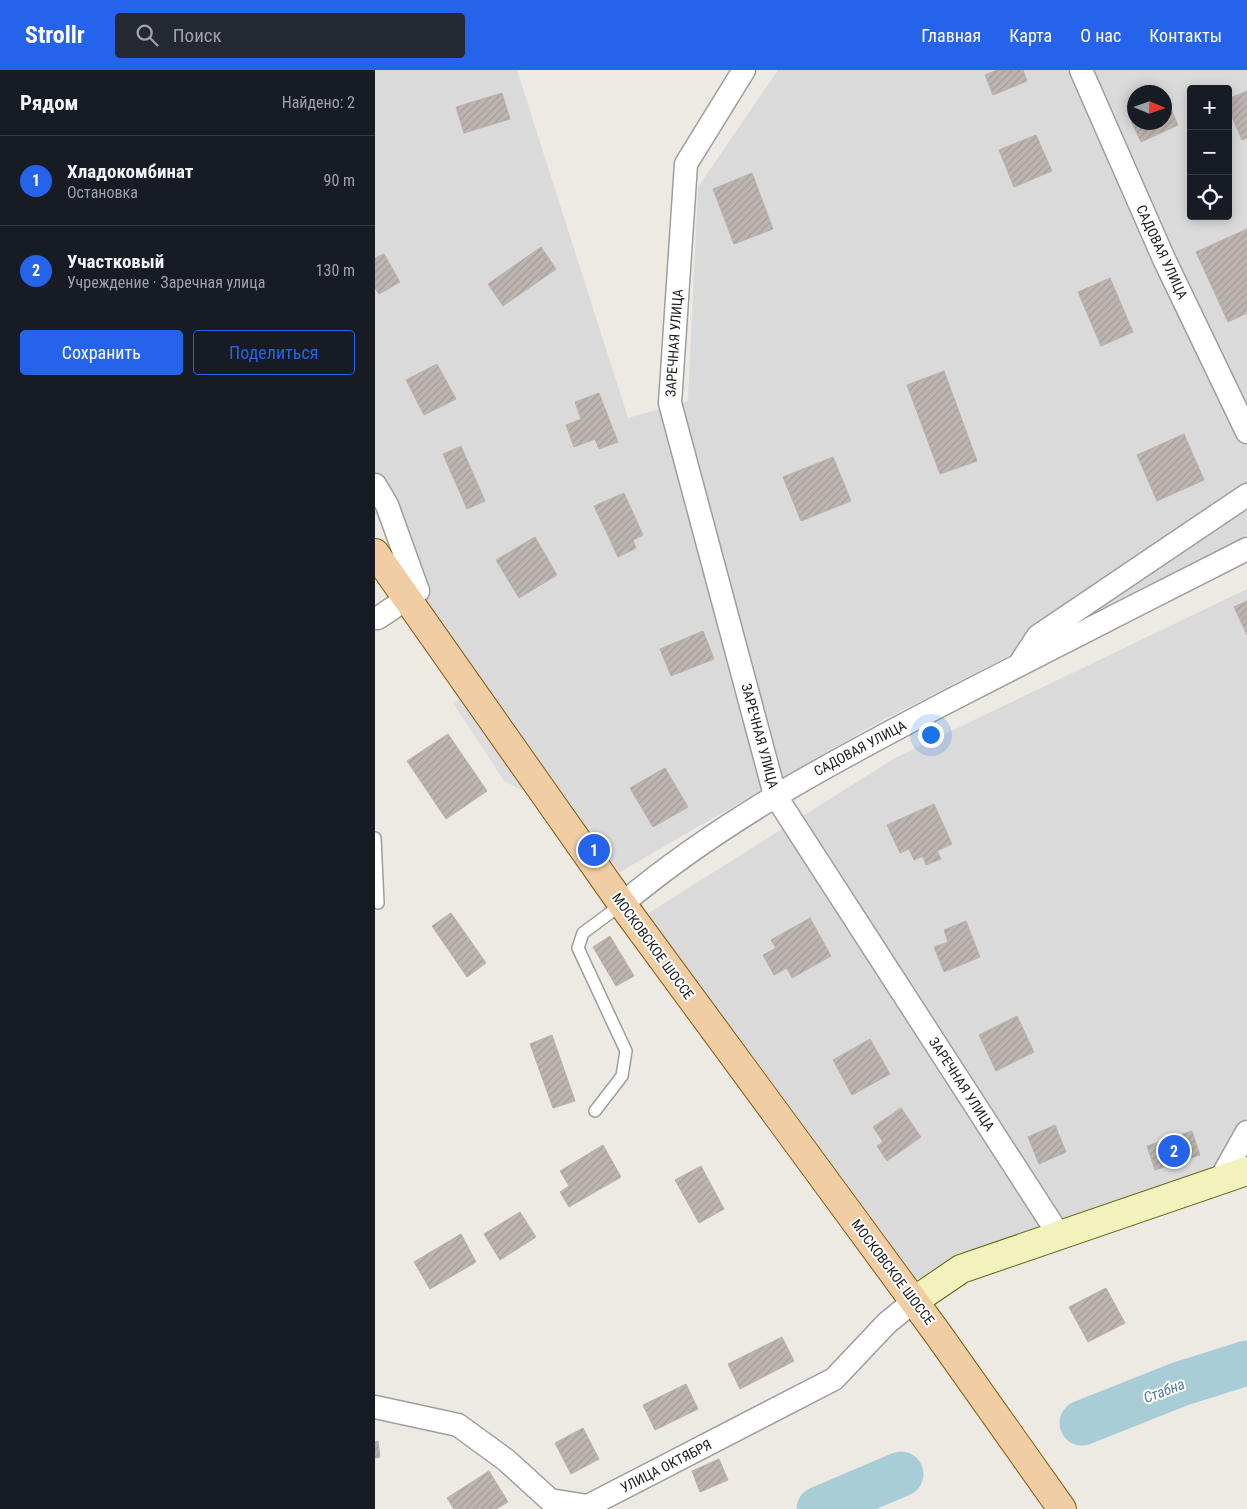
<!DOCTYPE html>
<html lang="ru">
<meta charset="utf-8">
<style>
body{margin:0;font-family:"Roboto Condensed",sans-serif;background:#242831;color:#f1f3f6}
.controls{position:absolute;right:15px;top:15px;display:grid;overflow:hidden;border-radius:5px;box-shadow:0 2px 12px #0003}
.controls button{width:45px;height:45px;display:grid;place-items:center;padding:0;border:0;border-bottom:1px solid #363941;background:#171b24;color:#f1f3f6;font:25px sans-serif}
.compass{position:absolute;left:752px;top:15px;width:45px;height:45px;border-radius:50%;background:#171b24;box-shadow:0 2px 12px #0003;rotate:92deg}
.you{position:absolute;left:555px;top:664px;width:18px;height:18px;margin:-12px;border:4px solid #fff;border-radius:50%;background:#1a73e8;box-shadow:0 0 0 8px #1a73e833}
.badge{display:grid;place-items:center;width:32px;height:32px;border-radius:50%;background:#2563eb;color:#fff;font-size:16px;font-weight:700}
.pin{position:absolute;translate:-50% -50%;border:2px solid #fff;box-shadow:0 1px 5px #0006}
.list{margin:0;padding:0;list-style:none}
h2{display:flex;justify-content:space-between;align-items:center;height:65px;margin:0;padding:0 20px;font-size:21px}
h2 small{font-size:16px;font-weight:400;color:#9ea1a6}
.list li{display:grid;grid-template-columns:32px 1fr auto;gap:15px;align-items:center;box-sizing:border-box;height:90px;padding:0 20px;border-top:1px solid #363941}
.list b{display:block;font-size:19px;white-space:nowrap}
.list p{margin:0;font-size:16px;white-space:nowrap;color:#9ea1a6}
.list em{font-size:16px;font-style:normal;color:#9ea1a6}
.actions{display:flex;gap:10px;padding:15px 20px}
.actions a{flex:1;padding:11px 0;border:1px solid #2563eb;border-radius:5px;text-align:center;font-size:18px;color:#2563eb}
.actions .main{background:#2563eb;color:#fff}
.icon{flex:none;width:28px;height:28px;fill:none;stroke:currentColor;stroke-width:2;stroke-linecap:round;stroke-linejoin:round}
.map{position:relative;flex:none;width:872px;height:1439px;overflow:hidden}
header{display:flex;align-items:center;gap:30px;box-sizing:border-box;height:70px;padding:0 25px;background:#2563eb;color:#fff}
header strong{font-size:24px}
nav{display:flex;gap:28px;margin-inline-start:auto;font-size:18px}
.search{width:350px;height:45px;background:#242831;display:flex;align-items:center;gap:12px;box-sizing:border-box;padding:0 18px;border-radius:5px;color:#9ea1a6;font-size:19px}
main{display:flex}
aside{flex:1;background:#171b24}
.map>svg:first-child{display:block}
.residential{fill:#dbdada;fill-rule:evenodd}
.parking{fill:#ddd}
.lines{fill:none;stroke-linecap:round;stroke-linejoin:round}
.river{stroke:#a8cdd6;stroke-width:45}
.building{fill:url(#building-hatch);stroke:#bdb0a8}
.lane-casing{stroke:#9e9e9e;stroke-width:14}
.street-casing{stroke:#9e9e9e;stroke-width:25}
.secondary-casing{stroke:#606711;stroke-width:30}
.primary-casing{stroke:#855b10;stroke-width:30}
.lane{stroke:#fff;stroke-width:11}
.street{stroke:#fff;stroke-width:22}
.secondary{stroke:#f1f2bc;stroke-width:28}
.primary{stroke:#f1cda4;stroke-width:28}
.labels{text-anchor:middle;dominant-baseline:central;stroke-width:4;stroke-linejoin:round;paint-order:stroke}
.street-label{font-size:14px;fill:#1d1d1d;stroke:#fff}
.water-label{font-size:15px;font-style:italic;fill:#51789a;stroke:#fff}
</style>
<header>
<strong>Strollr</strong>
<div class="search"><svg class="icon" aria-label="search" viewBox="0 0 24 24"><circle cx="10" cy="10" r="6"/><path d="M15 15l6 6"/></svg>Поиск</div>
<nav><a>Главная</a><a>Карта</a><a>О нас</a><a>Контакты</a></nav>
</header>
<main>
<aside>
<h2>Рядом<small>Найдено: 2</small></h2>
<ul class="list">
<li><span class="badge">1</span><div><b>Хладокомбинат</b><p>Остановка</p></div><em>90 m</em></li>
<li><span class="badge">2</span><div><b>Участковый</b><p>Учреждение · Заречная улица</p></div><em>130 m</em></li>
</ul>
<div class="actions"><a class="main">Сохранить</a><a>Поделиться</a></div>
</aside>
<div class="map">
<svg width="872" height="1439" viewBox="0 0 872 1439">
<defs>
<pattern id="building-hatch" width="6" height="6" patternUnits="userSpaceOnUse" patternTransform="scale(1.25)"><rect width="6" height="6" fill="#bdb5b1"/><path d="M-1 1l2-2M0 6l6-6M5 7l2-2" fill="none" stroke="#a29b98"/></pattern>
</defs>
<rect width="100%" height="100%" fill="#ede9e3"/>
<!-- residential -->
<path class="residential" d="M0,0H142L253,348L313,331L323,117L403,0H872V465L502,653L245,802L78,594L0,443ZM816,19H853V146H816ZM760,22H790V52H760Z
M872,519V1091L542,1209L272,844L520,688Z"/>
<!-- parking -->
<path class="parking" d="M87,627L151,722L129,711L78,633Z"/>
<g class="lines">
<!-- river -->
<path class="river" d="M707,1353L805,1314L872,1293
M444,1439L526,1404"/>
</g>
<!-- building -->
<path class="building" d="M622,0H648L652,11L618,25L610,5Z
M872,21V68L867,70L853,38V29Z
M127,23L135,49L89,63L81,37Z
M793,33L803,55L766,72L756,51L760,49V52H790V35Z
M661,65L677,101L639,117L624,80Z
M377,103L398,159L359,174L338,119Z
M872,159V243L853,252L821,182Z
M166,177L181,199L128,236L113,214Z
M9,184L25,212L4,224L0,218V188Z
M735,208L758,262L726,276L703,222Z
M62,294L81,329L49,345L31,310Z
M569,301L602,391L565,404L532,315Z
M224,323L243,372L224,379L220,369L199,377L191,355L206,349L200,332Z
M809,364L829,410L782,431L762,385Z
M86,376L110,431L92,439L68,384Z
M458,387L476,431L426,451L408,407Z
M249,423L268,465L258,470L261,478L243,487L219,436Z
M160,467L182,505L144,528L121,490Z
M872,531V565L859,537Z
M328,561L339,589L296,606L285,579Z
M73,664L112,721L71,749L32,691Z
M290,698L313,737L278,757L255,718Z
M559,734L577,774L562,781L566,789L551,795L548,786L539,790L534,779L525,783L512,755Z
M76,843L111,893L92,907L57,856Z
M435,848L456,886L417,908L412,898L399,905L388,885L401,878L396,870Z
M591,851L605,887L569,902L559,877L573,872L569,860Z
M235,866L259,906L241,916L218,877Z
M642,946L659,982L621,1001L604,965Z
M177,965L200,1031L178,1038L155,974Z
M495,969L515,1004L477,1025L458,990Z
M526,1038L546,1067L512,1091L502,1076L508,1072L498,1057Z
M680,1055L691,1082L664,1094L653,1067Z
M817,1061L825,1085L780,1100L772,1076Z
M228,1075L246,1107L194,1137L185,1122L194,1116L185,1101Z
M326,1096L349,1139L324,1153L300,1110Z
M145,1142L161,1167L125,1190L109,1164Z
M86,1164L101,1192L55,1219L39,1192Z
M731,1218L750,1253L713,1272L694,1237Z
M407,1267L419,1291L365,1319L353,1294Z
M311,1314L323,1339L280,1360L268,1335Z
M208,1358L224,1389L196,1404L180,1373Z
M3,1371L5,1387L0,1388V1372Z
M344,1389L353,1410L325,1422L317,1401Z
M114,1401L133,1432L121,1439H79L72,1428Z"/>
<g class="lines">
<defs>
<path id="lane" d="M0,768L3,833
M220,1041L247,1006L251,981L203,878L208,863L247,834"/>
<path id="street" d="M369,0L311,94L295,333L400,725L684,1165
M706,0L789,189L872,362
M0,415L12,435L43,521L3,548H0
M644,595L663,566L872,425
M247,834C347,750 461,690 576,630C675,579 773,529 872,479
M845,1110L872,1062
M0,1337L83,1355L131,1390L175,1430L213,1436L459,1309L512,1253L539,1231"/>
<path id="secondary" d="M539,1231L586,1199L872,1101"/>
<path id="primary" d="M0,483L247,834L563,1264L687,1439"/>
</defs>
<!-- lane casing -->
<use href="#lane" class="lane-casing"/>
<!-- street casing -->
<use href="#street" class="street-casing"/>
<!-- secondary casing -->
<use href="#secondary" class="secondary-casing"/>
<!-- primary casing -->
<use href="#primary" class="primary-casing"/>
<!-- lane -->
<use href="#lane" class="lane"/>
<!-- street -->
<use href="#street" class="street"/>
<!-- secondary -->
<use href="#secondary" class="secondary"/>
<!-- primary -->
<use href="#primary" class="primary"/>
</g>
<g class="labels">
<!-- street labels -->
<g class="street-label">
<text transform="translate(787 182) rotate(65)">САДОВАЯ УЛИЦА</text>
<text transform="translate(299 273) rotate(-86)">ЗАРЕЧНАЯ УЛИЦА</text>
<text transform="translate(385 666) rotate(75)">ЗАРЕЧНАЯ УЛИЦА</text>
<text transform="translate(485 678) rotate(-28)">САДОВАЯ УЛИЦА</text>
<text transform="translate(278 876) rotate(54)">МОСКОВСКОЕ ШОССЕ</text>
<text transform="translate(587 1014) rotate(57)">ЗАРЕЧНАЯ УЛИЦА</text>
<text transform="translate(518 1202) rotate(53)">МОСКОВСКОЕ ШОССЕ</text>
<text transform="translate(291 1396) rotate(-27)">УЛИЦА ОКТЯБРЯ</text>
</g>
<!-- water labels -->
<g class="water-label">
<text transform="translate(789 1321) rotate(-21)">Стабна</text>
</g>
</g>
</svg>
<div class="controls">
<button>+</button>
<button>−</button>
<button><svg class="icon" aria-label="locate" viewBox="0 0 24 24"><circle cx="12" cy="12" r="6"/><path d="M12 2v4M12 18v4M2 12h4M18 12h4"/></svg></button>
</div>
<svg class="compass" viewBox="-18 -18 36 36"><path d="M0-13l5 13h-10z" fill="#e53935"/><path d="M0 13l5-13h-10z" fill="#9ea1a6"/></svg>
<div class="you"></div>
<div class="pin badge" style="left:219px;top:780px">1</div>
<div class="pin badge" style="left:799px;top:1081px">2</div>
</div>
</main>
